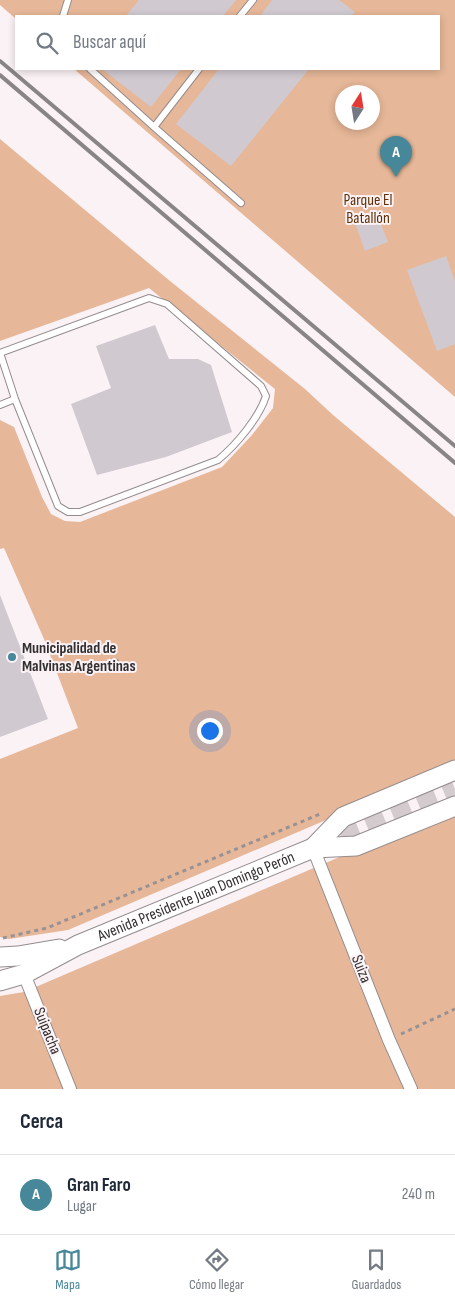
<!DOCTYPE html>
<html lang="es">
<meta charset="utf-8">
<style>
body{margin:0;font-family:"Sofia Sans Condensed",sans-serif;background:#f6f6f7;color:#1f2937}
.compass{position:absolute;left:335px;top:85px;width:45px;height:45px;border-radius:50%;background:#fff;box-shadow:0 2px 8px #0003;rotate:12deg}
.you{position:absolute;left:209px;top:730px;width:18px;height:18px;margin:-12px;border:4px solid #fff;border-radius:50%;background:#1a73e8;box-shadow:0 0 0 8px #1a73e833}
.badge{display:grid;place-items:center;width:32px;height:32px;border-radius:50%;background:#468799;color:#fff;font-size:16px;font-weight:700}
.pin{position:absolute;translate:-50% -41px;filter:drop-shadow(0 1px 2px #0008)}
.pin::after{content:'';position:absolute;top:26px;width:18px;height:15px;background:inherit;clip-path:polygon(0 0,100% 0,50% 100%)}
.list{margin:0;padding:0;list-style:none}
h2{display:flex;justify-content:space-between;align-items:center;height:65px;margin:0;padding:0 20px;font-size:21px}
h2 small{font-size:16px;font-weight:400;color:#747a83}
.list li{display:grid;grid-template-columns:32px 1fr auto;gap:15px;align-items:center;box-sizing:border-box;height:80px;padding:0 20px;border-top:1px solid #e0e1e3}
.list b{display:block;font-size:19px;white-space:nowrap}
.list p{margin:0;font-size:16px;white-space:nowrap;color:#747a83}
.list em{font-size:16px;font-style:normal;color:#747a83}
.icon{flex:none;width:28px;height:28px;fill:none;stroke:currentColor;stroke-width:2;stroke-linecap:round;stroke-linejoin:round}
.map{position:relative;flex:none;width:455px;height:1089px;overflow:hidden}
.search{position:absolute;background:#fff;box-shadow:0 2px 8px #0003;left:15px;right:15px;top:15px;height:55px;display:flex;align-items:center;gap:12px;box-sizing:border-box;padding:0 18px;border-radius:0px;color:#747a83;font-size:19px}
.sheet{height:145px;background:#fff}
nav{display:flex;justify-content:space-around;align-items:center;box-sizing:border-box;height:70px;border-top:1px solid #e0e1e3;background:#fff;font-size:14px;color:#747a83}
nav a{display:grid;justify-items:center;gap:2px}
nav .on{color:#468799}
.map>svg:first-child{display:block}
.green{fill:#e6b798;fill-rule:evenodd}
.building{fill:#d0cad0}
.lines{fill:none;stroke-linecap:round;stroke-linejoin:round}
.secondary-tunnel{stroke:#d3cbce;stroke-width:19;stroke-dasharray:19 9;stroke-linecap:butt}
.service-casing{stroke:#948c8e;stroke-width:8}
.minor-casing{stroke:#948c8e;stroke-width:14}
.secondary-casing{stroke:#948c8e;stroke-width:21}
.path{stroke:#989294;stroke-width:3;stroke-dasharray:4 4;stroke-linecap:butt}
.service{stroke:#fff;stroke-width:6}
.minor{stroke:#fff;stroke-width:12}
.secondary{stroke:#fff;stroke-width:19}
.rail{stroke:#898486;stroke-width:4}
.tree{fill:#a58772}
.poi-dot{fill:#468799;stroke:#fbf2f5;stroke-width:2}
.labels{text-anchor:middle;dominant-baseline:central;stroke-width:4;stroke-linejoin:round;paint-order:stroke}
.park-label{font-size:16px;fill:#5e2f06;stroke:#fbf2f5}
.poi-label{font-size:16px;font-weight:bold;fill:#322f30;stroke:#fbf2f5;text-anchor:start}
.street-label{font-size:16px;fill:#322f30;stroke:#fbf2f5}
</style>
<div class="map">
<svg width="455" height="1089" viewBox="0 0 455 1089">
<rect width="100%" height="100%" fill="#fbf2f5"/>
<!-- green -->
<path class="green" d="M0,0H455V397L74,69H439V16H16V19L0,5ZM342,92H372V122H342Z
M0,139L170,281L305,389L333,415L455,517V765L82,924L68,930L9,939L0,937V759L78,728L44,639L4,548L0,549V420L14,427L42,497L51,514L65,521L80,522L222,467L252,435L273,408L275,389L149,288L0,341Z
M455,812V1089H0V996L24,992L391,835Z"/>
<!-- building -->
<path class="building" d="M139,0H236L223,16H126Z
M272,0H339L355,12L351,16H260Z
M102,69H181L151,107Z
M219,69H309L231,166L176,124Z
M376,212L388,242L365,251L354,220Z
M446,256L455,281V344L437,351L407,270Z
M155,325L169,359H198L211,365L232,432L166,457L97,475L71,404L111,388L96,346Z
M0,595L48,719L0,737Z"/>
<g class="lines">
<!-- secondary-tunnel -->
<path class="secondary-tunnel" d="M315,847L455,789"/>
<defs>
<path id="service" d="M63,16L68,0
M240,16L253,0
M90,69L154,127L241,203
M154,127L199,69
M0,353L149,298L167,304L261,386L266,396C259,418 236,445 218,460L80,512H68L58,506L15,399L0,353
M0,405L15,399"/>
<path id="minor" d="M313,848L389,1040L411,1089
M24,974L70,1089"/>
<g id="secondary">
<path d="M313,848L343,817L455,770"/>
<path d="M0,957L18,956L59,949"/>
<path id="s1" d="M0,981L24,974L78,945L313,848L356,846L455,806"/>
</g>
</defs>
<!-- service casing -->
<use href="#service" class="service-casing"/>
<!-- minor casing -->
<use href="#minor" class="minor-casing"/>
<!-- secondary casing -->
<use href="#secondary" class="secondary-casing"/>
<!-- path -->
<path class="path" d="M3,938L47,928L320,814
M401,1034L455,1009"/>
<!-- service -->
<use href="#service" class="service"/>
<!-- minor -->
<use href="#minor" class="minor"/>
<!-- secondary -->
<use href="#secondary" class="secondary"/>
<!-- rail -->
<path class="rail" d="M0,61L455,446
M0,75L455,463"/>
</g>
<!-- trees -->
<circle class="tree" cx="114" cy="664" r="6"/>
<!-- markers -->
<circle class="poi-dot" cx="12" cy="657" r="5"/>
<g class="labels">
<!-- park labels -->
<g class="park-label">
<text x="368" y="200">Parque El<tspan x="368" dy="18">Batallón</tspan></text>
</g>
<!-- poi labels -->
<g class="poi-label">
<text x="22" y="648">Municipalidad de<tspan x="22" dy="18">Malvinas Argentinas</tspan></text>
</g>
<!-- street labels -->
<g class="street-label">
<text stroke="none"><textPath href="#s1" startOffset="214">Avenida Presidente Juan Domingo Perón</textPath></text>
<text transform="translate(361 969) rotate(68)">Suiza</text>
<text transform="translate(47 1031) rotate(68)">Suipacha</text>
</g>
</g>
</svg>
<svg class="compass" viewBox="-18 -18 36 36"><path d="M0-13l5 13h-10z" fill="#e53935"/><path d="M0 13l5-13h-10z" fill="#747a83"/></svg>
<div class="you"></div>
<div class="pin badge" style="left:396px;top:177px">A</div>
<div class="search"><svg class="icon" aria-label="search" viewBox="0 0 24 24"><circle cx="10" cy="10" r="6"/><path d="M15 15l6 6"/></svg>Buscar aquí</div>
</div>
<section class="sheet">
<h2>Cerca<small></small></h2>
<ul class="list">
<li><span class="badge">A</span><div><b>Gran Faro</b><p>Lugar</p></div><em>240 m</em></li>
</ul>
</section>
<nav>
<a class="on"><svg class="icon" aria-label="map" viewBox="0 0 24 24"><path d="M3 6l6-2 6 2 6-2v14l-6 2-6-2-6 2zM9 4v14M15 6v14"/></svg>Mapa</a>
<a><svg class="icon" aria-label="directions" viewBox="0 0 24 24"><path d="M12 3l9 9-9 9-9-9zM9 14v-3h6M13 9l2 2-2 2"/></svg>Cómo llegar</a>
<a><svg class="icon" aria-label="saved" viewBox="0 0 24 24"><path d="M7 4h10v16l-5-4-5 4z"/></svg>Guardados</a>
</nav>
